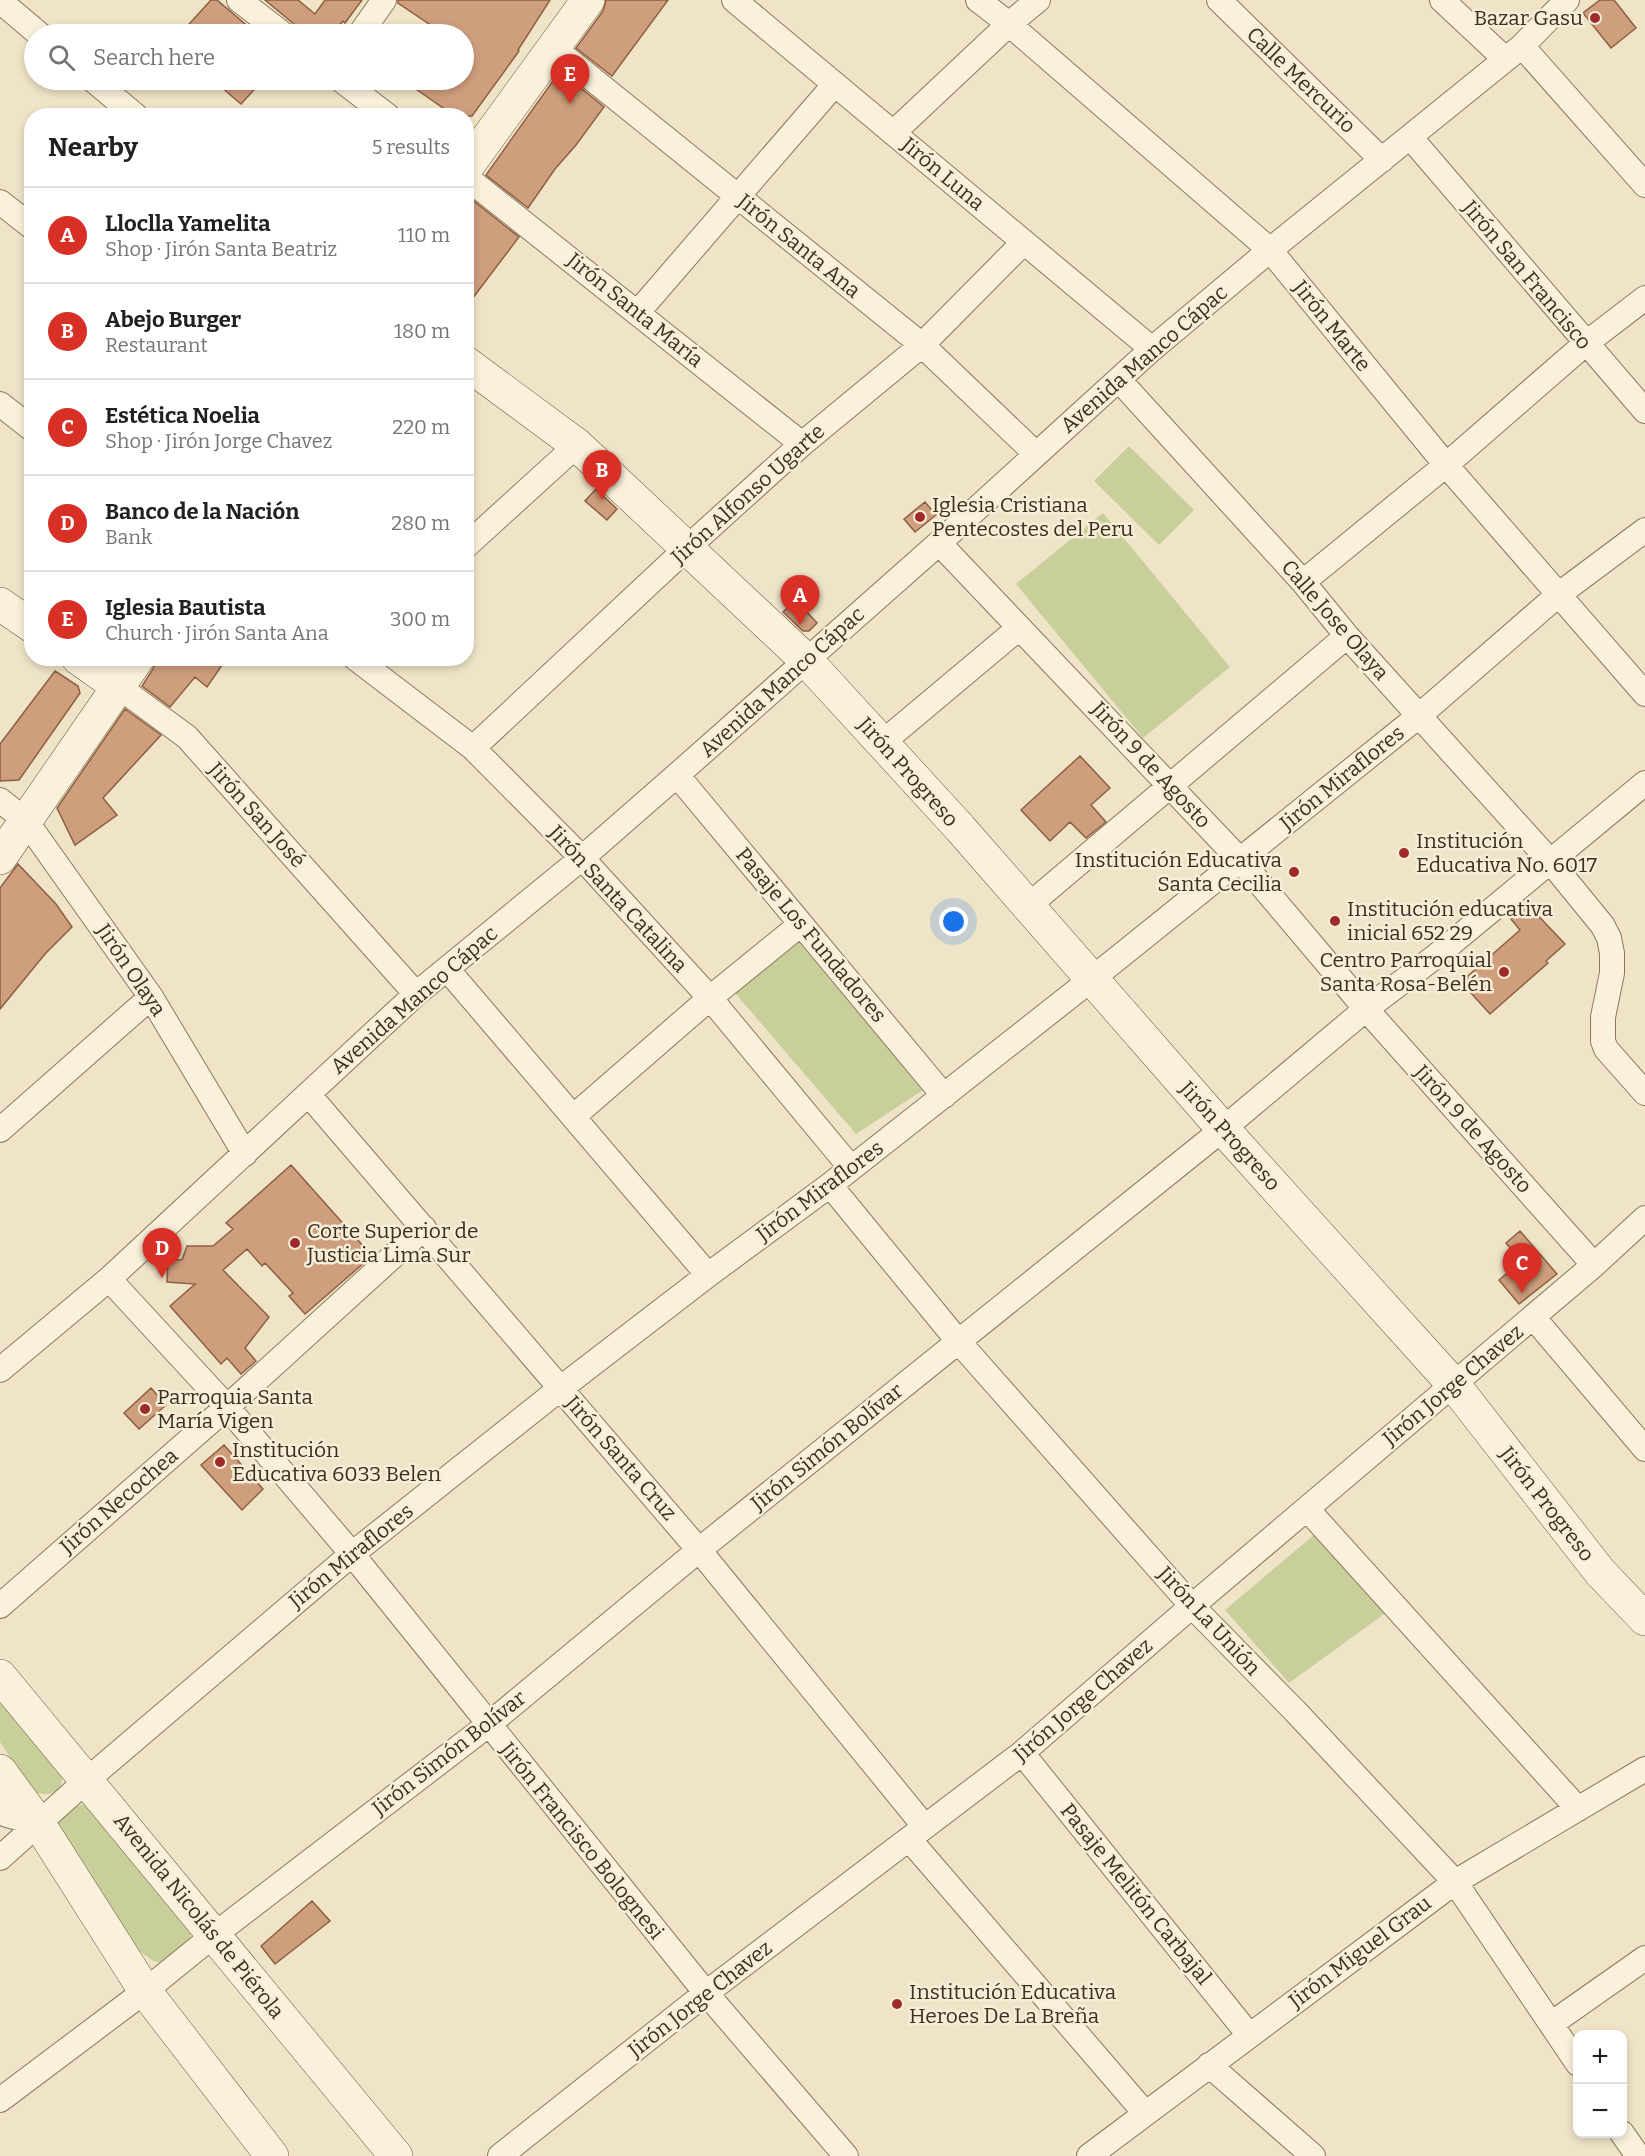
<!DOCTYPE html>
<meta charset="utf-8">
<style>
body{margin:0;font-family:Bitter,serif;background:#f2f2f2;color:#202124}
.controls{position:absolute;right:18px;bottom:18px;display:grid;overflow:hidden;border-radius:12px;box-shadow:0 3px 9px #0003}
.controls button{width:54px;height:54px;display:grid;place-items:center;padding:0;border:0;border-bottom:2px solid #e0e0e0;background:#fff;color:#202124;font:30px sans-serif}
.you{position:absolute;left:954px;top:922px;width:21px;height:21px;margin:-15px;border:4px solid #fff;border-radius:50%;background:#1a73e8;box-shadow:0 0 0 9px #1a73e833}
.badge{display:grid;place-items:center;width:39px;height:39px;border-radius:50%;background:#d93025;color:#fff;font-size:20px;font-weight:700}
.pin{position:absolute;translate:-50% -50px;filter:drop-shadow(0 2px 3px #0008)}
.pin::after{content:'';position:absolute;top:32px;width:21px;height:18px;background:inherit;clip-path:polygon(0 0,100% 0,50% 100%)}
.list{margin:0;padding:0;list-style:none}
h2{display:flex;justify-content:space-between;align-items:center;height:78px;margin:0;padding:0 24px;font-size:26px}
h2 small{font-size:20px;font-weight:400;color:#757577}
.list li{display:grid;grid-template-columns:39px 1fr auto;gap:18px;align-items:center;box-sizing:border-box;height:96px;padding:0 24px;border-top:2px solid #e0e0e0}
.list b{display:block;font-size:22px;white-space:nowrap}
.list p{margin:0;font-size:20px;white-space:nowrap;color:#757577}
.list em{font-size:20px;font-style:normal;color:#757577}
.icon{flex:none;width:33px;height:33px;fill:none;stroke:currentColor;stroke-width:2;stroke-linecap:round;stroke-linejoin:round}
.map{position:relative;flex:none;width:1645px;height:2156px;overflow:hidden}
.search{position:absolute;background:#fff;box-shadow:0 3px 9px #0003;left:24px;top:24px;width:450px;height:66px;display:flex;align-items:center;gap:15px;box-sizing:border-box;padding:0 21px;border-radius:33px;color:#757577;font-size:22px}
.panel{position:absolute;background:#fff;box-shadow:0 3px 9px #0003;left:24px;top:108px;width:450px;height:558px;border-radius:24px}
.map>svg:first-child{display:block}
.green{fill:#c9cf9b}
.building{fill:#cf9f7d;stroke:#8d5f41;stroke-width:1.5}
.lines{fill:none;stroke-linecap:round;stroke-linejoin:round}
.street-casing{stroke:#8d765c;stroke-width:26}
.secondary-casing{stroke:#6f573f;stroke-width:34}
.street{stroke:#faf1dc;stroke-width:24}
.secondary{stroke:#faf1dc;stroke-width:33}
.poi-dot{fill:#9e2a2b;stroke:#f7eed8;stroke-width:2}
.labels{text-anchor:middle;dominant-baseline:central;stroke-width:5;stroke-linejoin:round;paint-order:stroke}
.poi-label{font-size:21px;fill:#3d2e20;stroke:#f7eed8;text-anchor:start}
.street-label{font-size:21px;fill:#3d2e20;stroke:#f7eed8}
</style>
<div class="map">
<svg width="1645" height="2156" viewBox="0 0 1645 2156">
<rect width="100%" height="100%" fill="#f0e4c8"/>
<!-- green -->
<path class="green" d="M1129,446L1194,510L1159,545L1094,481Z
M1103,513L1230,667L1143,738L1016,584Z
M797,940L923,1090L856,1134L735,993Z
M1315,1534L1387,1612L1289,1683L1225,1610Z
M0,1694L61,1772C67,1792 48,1799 32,1791L0,1742Z
M86,1803L191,1932L190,1941L162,1963L153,1961L134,1947L57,1829L58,1818L67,1810Z"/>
<!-- building -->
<path class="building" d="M211,0H217L257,34H180Z
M265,0H298L315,14L325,0H362L345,23L343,21L332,34H306Z
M398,0H550L518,50L519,51L472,116H438L443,108L403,80H464V34H444L398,3Z
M606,0H668L612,76L576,48L603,11Z
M1600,0H1614L1636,28L1611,48L1583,13Z
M560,71L604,107L576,145L555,169L528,208L486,175Z
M213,80H263L241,104Z
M470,198L519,237L466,307V203Z
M596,489L617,509L607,520L585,501Z
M925,502L936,515L915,532L904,519Z
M796,600L817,623L809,631H803L783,612Z
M157,658H227L207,687L195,677L170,707L142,686L153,669Z
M55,671L78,686L80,693L19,780L0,781V744Z
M125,709L161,735L103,798L117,815L75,845L57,808Z
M1080,756L1110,788L1091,805L1106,822L1086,838L1070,822L1050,841L1021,810Z
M18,864L56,904L72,927L45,954L0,1009V888Z
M1528,905L1565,944L1546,961L1548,963L1490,1014L1461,982L1520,930L1511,919Z
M291,1165L372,1256L305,1314L289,1296L293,1293L265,1263L262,1266L247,1249L223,1270L269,1317L245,1348L256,1361L241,1374L227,1358L221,1364L170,1306L195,1284L167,1282L168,1259L182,1260L187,1246H213L233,1229L226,1223Z
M1520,1231L1557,1274L1519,1304L1499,1280L1522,1261L1506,1243Z
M151,1388L166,1405L139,1429L124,1413Z
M224,1445L263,1489L242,1510L201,1465Z
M312,1901L330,1921L275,1964L261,1946Z"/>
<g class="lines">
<defs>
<path id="street" d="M239,0L283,34
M734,0L1152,349
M978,0L1009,24L1270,250L1446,465L1645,694
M1219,0L1382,160
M1442,0L1504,58
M0,1L39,34
M360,34L384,0
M1522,46L1645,185
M554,48L922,345L1036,454
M93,80L136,116
M341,80L388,116
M893,133L1009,24L1038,0
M1410,137L1645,411
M466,177L802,444
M0,202L32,227
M638,312L835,84
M1119,380L1303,582L1347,636L1550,861L1603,926L1609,938L1612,953V973L1603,1017V1041L1606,1049L1645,1093
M0,404L32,429
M939,543L1241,861L1366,1009L1594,1265
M466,546L577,445
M1303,582L1446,465L1585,344L1645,298
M355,658L473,748L582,858L710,998L851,1168
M119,687L187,737L416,994
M883,742L1019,628
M473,748L687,548L802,444L922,345L1024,242
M677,775L944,1096
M0,800L26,821L151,997L245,1154
M1028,906L1347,636
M447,969L708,1275
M309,1095L699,1550L925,1827
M573,1117L710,998L801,924
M0,1130L151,997
M830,1185L958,1341L1192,1606L1295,1711L1455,1882L1578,2064
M109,1279L227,1407L352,1554L706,1993L846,2156
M1533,1317L1645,1449
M0,1370L109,1279L416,994L582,858L677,775L939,543L1152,349L1270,250L1522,46L1567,0
M1307,1509L1578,1809
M0,1606L227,1407L424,1228
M1022,1753L1249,2035
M0,1807L7,1815L39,1824
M909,1839L1145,2113
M0,1858L87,1780L352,1554L561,1388L708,1275L830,1185L1093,978L1420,715L1558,595L1645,530
M1551,2024L1645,1958
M1209,2065L1313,2156
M0,2100L145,1991L214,1935L488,1725L699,1550L1223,1129L1366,1009L1436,956L1645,783
M1622,2133L1638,2156
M500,2156L706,1993L1022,1753L1192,1606L1594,1265L1645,1218
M1089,2156L1455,1882L1645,1769"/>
<path id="secondary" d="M466,168L588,0
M466,363L577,445L806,660L960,828L1223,1129L1454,1385L1600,1572L1645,1619
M0,604L32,626
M78,658L119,687
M0,858L138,658
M0,1676L396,2156
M0,1771L39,1824L145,1991L272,2156"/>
</defs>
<!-- street casing -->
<use href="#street" class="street-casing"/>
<!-- secondary casing -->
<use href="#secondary" class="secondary-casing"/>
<!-- street -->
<use href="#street" class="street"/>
<!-- secondary -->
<use href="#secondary" class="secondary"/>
</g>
<!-- markers -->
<g class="poi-dot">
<circle cx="1595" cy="18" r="6"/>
<circle cx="920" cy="517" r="6"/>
<circle cx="1404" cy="853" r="6"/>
<circle cx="1294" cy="872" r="6"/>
<circle cx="1335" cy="921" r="6"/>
<circle cx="1504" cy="972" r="6"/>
<circle cx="295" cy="1243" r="6"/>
<circle cx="145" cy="1409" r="6"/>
<circle cx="220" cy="1462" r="6"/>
<circle cx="897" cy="2004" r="6"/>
</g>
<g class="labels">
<!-- poi labels -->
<g class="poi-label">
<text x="1583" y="18" text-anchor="end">Bazar Gasu</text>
<text x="932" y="505">Iglesia Cristiana<tspan x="932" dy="24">Pentecostes del Peru</tspan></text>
<text x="1416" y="841">Institución<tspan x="1416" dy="24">Educativa No. 6017</tspan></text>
<text x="1282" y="860" text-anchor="end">Institución Educativa<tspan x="1282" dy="24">Santa Cecilia</tspan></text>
<text x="1347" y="909">Institución educativa<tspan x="1347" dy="24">inicial 652 29</tspan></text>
<text x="1492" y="960" text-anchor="end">Centro Parroquial<tspan x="1492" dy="24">Santa Rosa-Belén</tspan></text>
<text x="307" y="1231">Corte Superior de<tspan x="307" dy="24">Justicia Lima Sur</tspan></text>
<text x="157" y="1397">Parroquia Santa<tspan x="157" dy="24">María Vigen</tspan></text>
<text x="232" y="1450">Institución<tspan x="232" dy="24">Educativa 6033 Belen</tspan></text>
<text x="909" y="1992">Institución Educativa<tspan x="909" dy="24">Heroes De La Breña</tspan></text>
</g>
<!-- street labels -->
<g class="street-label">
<text transform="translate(1301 80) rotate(44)">Calle Mercurio</text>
<text transform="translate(943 174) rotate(40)">Jirón Luna</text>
<text transform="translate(799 246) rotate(39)">Jirón Santa Ana</text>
<text transform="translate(1527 275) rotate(50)">Jirón San Francisco</text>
<text transform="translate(635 310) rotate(39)">Jirón Santa María</text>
<text transform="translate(1332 326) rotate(51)">Jirón Marte</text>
<text transform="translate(1144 359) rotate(-41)">Avenida Manco Cápac</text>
<text transform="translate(748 494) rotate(-42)">Jirón Alfonso Ugarte</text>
<text transform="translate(1335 620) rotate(49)">Calle Jose Olaya</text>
<text transform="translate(782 682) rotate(-42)">Avenida Manco Cápac</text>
<text transform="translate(1151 765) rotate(47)">Jirón 9 de Agosto</text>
<text transform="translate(908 772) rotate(48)">Jirón Progreso</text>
<text transform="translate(1342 778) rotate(-39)">Jirón Miraflores</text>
<text transform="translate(257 815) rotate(48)">Jirón San José</text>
<text transform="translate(618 899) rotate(47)">Jirón Santa Catalina</text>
<text transform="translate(811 935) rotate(50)">Pasaje Los Fundadores</text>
<text transform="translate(131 970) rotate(56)">Jirón Olaya</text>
<text transform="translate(414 1000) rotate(-41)">Avenida Manco Cápac</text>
<text transform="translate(1473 1129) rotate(48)">Jirón 9 de Agosto</text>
<text transform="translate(1230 1136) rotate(48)">Jirón Progreso</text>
<text transform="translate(820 1191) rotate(-37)">Jirón Miraflores</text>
<text transform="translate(1453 1385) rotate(-40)">Jirón Jorge Chavez</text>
<text transform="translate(827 1447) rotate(-39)">Jirón Simón Bolívar</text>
<text transform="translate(621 1458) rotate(49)">Jirón Santa Cruz</text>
<text transform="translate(119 1501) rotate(-41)">Jirón Necochea</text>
<text transform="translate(1547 1504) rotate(52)">Jirón Progreso</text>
<text transform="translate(351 1556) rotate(-39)">Jirón Miraflores</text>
<text transform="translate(1209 1621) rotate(47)">Jirón La Unión</text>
<text transform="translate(1083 1700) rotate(-41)">Jirón Jorge Chavez</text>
<text transform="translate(449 1753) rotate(-38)">Jirón Simón Bolívar</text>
<text transform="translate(582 1841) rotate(51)">Jirón Francisco Bolognesi</text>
<text transform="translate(1136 1894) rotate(51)">Pasaje Melitón Carbajal</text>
<text transform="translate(199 1916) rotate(51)">Avenida Nicolás de Piérola</text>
<text transform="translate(1360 1952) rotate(-37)">Jirón Miguel Grau</text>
<text transform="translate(700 1999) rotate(-38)">Jirón Jorge Chavez</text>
</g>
</g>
</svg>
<div class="controls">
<button>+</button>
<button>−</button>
</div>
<div class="you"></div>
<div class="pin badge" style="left:800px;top:625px">A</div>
<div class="pin badge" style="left:602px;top:500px">B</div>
<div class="pin badge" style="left:1522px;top:1293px">C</div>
<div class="pin badge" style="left:162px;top:1278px">D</div>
<div class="pin badge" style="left:570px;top:104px">E</div>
<div class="search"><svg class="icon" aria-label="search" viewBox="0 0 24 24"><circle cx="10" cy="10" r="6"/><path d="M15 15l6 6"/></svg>Search here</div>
<section class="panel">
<h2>Nearby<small>5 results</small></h2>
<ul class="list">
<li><span class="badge">A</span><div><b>Lloclla Yamelita</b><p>Shop · Jirón Santa Beatriz</p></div><em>110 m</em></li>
<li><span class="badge">B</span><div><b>Abejo Burger</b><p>Restaurant</p></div><em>180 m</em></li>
<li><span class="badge">C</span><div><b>Estética Noelia</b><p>Shop · Jirón Jorge Chavez</p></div><em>220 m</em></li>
<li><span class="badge">D</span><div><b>Banco de la Nación</b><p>Bank</p></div><em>280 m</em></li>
<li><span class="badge">E</span><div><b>Iglesia Bautista</b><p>Church · Jirón Santa Ana</p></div><em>300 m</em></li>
</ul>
</section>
</div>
